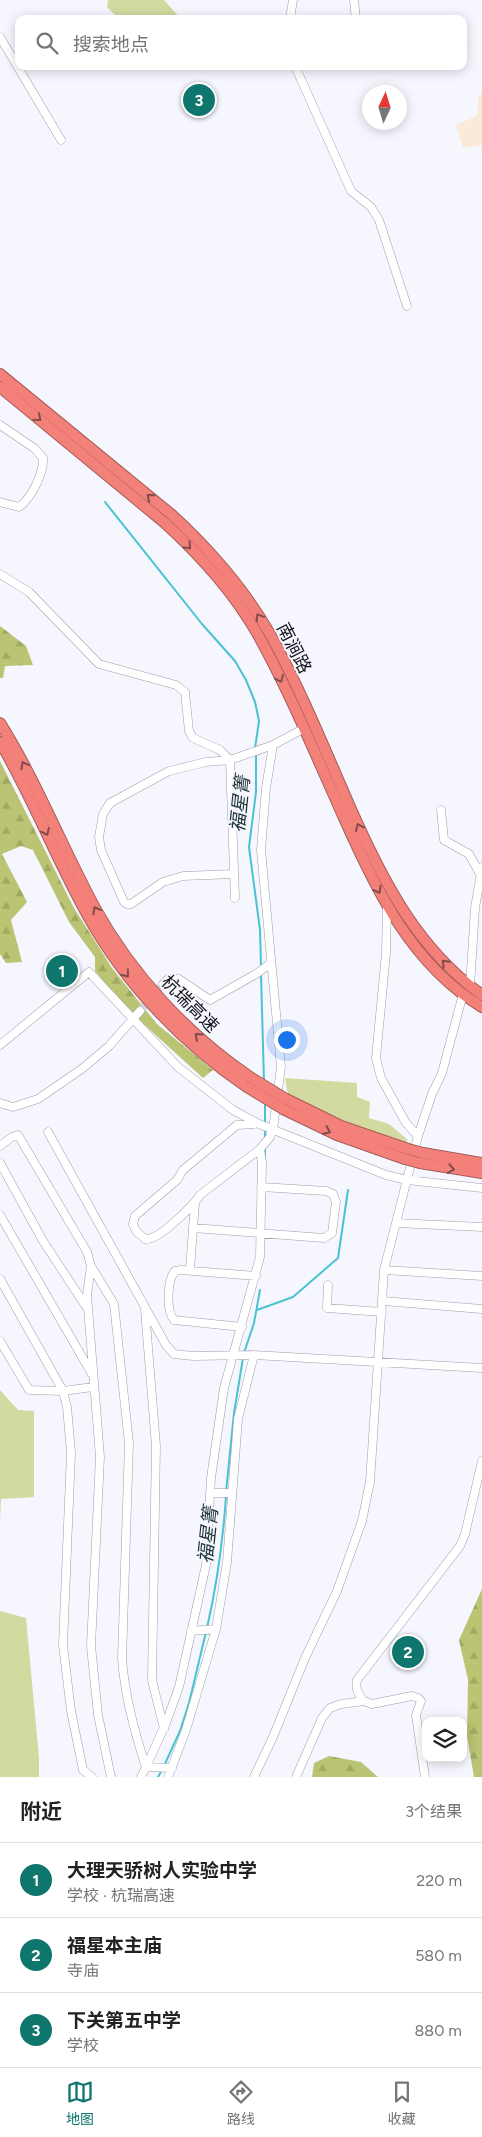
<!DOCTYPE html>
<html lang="zh">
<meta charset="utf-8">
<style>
body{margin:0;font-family:Figtree,"Noto Sans SC",sans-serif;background:#f6f6f6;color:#222}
.controls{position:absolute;right:15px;bottom:15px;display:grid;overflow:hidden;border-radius:10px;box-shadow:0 2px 12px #0003}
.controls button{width:45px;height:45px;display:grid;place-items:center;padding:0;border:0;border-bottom:1px solid #e0e0e0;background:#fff;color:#222;font:25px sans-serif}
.compass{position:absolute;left:362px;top:85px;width:45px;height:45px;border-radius:50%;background:#fff;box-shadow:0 2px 12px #0003;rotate:4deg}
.you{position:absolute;left:286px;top:1039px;width:18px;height:18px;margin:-12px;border:4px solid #fff;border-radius:50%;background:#1a73e8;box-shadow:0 0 0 8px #1a73e833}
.badge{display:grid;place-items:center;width:32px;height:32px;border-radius:50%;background:#0f766e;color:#fff;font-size:16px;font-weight:700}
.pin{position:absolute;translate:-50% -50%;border:2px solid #fff;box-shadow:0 1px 5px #0006}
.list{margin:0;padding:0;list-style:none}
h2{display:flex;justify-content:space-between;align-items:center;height:65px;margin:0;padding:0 20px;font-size:21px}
h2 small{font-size:16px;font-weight:400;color:#767676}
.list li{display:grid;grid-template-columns:32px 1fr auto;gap:15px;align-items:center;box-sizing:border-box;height:75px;padding:0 20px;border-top:1px solid #e0e0e0}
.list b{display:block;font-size:19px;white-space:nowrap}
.list p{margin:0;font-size:16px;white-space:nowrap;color:#767676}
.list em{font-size:16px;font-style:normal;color:#767676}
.icon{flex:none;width:28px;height:28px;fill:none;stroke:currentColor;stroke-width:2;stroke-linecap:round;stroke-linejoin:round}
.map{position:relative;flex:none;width:482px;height:1777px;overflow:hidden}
.search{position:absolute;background:#fff;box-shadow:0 2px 12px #0003;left:15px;right:15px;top:15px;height:55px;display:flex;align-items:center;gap:12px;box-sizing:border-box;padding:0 18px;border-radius:10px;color:#767676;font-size:19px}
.sheet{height:290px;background:#fff}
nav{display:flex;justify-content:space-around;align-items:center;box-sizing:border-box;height:70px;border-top:1px solid #e0e0e0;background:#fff;font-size:14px;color:#767676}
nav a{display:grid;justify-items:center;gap:2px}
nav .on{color:#0f766e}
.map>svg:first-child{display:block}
.commercial{fill:#faead7}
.grass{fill:#d2daa0}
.forest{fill:url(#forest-firs)}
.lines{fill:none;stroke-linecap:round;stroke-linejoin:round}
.stream{stroke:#4ac2d2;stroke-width:2}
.minor-tunnel{stroke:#d3d4dc;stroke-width:8;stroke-dasharray:8 4;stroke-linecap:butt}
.minor-casing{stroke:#9d9faa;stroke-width:9}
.highway-casing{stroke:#a55c58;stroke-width:12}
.minor{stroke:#fff;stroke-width:8}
.highway{stroke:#f3817a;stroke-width:10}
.highway-bridge-casing{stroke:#a55c58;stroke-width:12;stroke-linecap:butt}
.highway-bridge{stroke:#f3817a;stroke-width:10}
.oneway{stroke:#844c4a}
.labels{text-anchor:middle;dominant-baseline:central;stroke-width:4;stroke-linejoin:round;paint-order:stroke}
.street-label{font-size:18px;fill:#15161a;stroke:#f5f6fe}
.water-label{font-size:19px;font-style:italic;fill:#1e3336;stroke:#f5f6fe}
</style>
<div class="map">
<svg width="482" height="1777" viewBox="0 0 482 1777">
<defs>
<pattern id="forest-firs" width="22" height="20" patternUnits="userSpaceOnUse" patternTransform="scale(1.25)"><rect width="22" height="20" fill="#bbc472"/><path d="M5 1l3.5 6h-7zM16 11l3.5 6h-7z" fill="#a0a862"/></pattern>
</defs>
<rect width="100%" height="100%" fill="#f5f6fe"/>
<!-- commercial -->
<path class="commercial" d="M482,94V145L463,148L456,125L477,116L479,95Z"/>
<!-- grass -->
<path class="grass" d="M108,0H164L181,19H119L107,7Z
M285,1078L357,1083V1097L370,1102L369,1118L389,1124L408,1140L405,1143C364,1130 326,1114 288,1095Z
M0,1390L18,1410L34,1411V1497L1,1499L0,1522Z
M0,1611L26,1618L39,1758V1777H0Z"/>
<!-- forest -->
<path class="forest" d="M0,626L26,646L33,665L5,666L3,678H0Z
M0,761L74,908L112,968L157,1024L213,1070L203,1078L127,1009L95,971V957L69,922L33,850L21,846L2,854L27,902L11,920L22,962L6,963L0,954Z
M482,1589V1777H474L467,1736L468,1680L459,1640Z
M329,1756L361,1762L378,1777H312L314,1763Z"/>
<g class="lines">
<!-- stream -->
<path class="stream" d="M105,502L202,624L235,661L246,680L255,702L259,721L255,748
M256,755V792L249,847L260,930L261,966
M261,974L264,1081
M265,1103V1124
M265,1128V1139
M265,1148V1159
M257,1310L293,1297L338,1258L348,1190
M244,1353L254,1323L260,1290
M226,1492L234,1413L243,1358
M207,1628C217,1584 223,1541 226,1496
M164,1766L180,1731L189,1703L206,1632
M158,1777L162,1770"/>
<!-- minor-tunnel -->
<path class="minor-tunnel" d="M140,1011L163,984"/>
<defs>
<path id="minor" d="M354,0L356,19
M290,19L293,0
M0,37L61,140
M295,66L351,191L371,207L379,220L407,306
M0,425L34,448L43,458C44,472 32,498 19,507L0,502
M0,574L29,592L99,664L176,685L185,692L189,731L193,738L220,750L230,760
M230,760L206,762L169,771L110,803L103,814L99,837L101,850L124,902L127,904H131L163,882L183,876L234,874
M441,810L444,840L469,854L480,874
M235,898L230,760L273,745
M387,907L386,953L376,1058L381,1078L406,1123L418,1136
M163,984L168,979H179L210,1000L256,974L271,963
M470,986L475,908L482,867
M0,1045L89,972L178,1067L233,1110L259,1124L386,1175L407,1180L482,1188
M0,1103L13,1107L38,1099L83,1068L109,1046L140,1011
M254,1124L237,1125L183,1170L177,1180L135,1216L133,1224L136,1231L145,1239C158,1241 193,1206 200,1195L260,1149
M48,1132L166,1345L174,1354L193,1356L254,1355L482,1368
M0,1146L12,1137L18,1135L87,1252L91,1266L87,1295L100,1457L91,1646L98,1715L111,1777
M0,1163L43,1241L87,1308
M195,1203L193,1228L324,1238L332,1233L336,1202L333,1194L326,1191L261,1187
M0,1215L92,1374
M396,1223L482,1227
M91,1266L114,1304L129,1443L122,1659C125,1697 134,1731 146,1767
M190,1270L193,1228
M384,1270L482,1276
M0,1279L63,1391L93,1387
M328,1285L327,1308L382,1312
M383,1301L482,1309
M145,1310L156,1446L152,1680L164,1729
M242,1327L174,1320C166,1311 167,1280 175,1271L181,1270L256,1276
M0,1341L29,1390L63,1391L67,1407L71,1453L63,1645L71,1711L83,1770L92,1777
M210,1493H232
M191,1631L216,1629
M364,1701C358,1694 355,1689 357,1680L460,1546L465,1534L482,1461
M146,1767L166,1723L179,1687L206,1565L211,1478L224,1388L260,1257L262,1162L260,1149L270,1137L273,1129L281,1067L261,850L266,788L273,745L303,729
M141,1777L146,1767L172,1768
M168,1777L186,1730L216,1629L227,1562L238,1419L254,1355
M254,1777L273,1737L305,1658L337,1591L362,1521L370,1482L384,1270L418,1136L432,1094L442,1073L463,994
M296,1777L322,1718L330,1708L341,1704L364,1701L372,1704L412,1696L418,1698L421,1701L416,1715L425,1777"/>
<path id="highway" d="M0,374L172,515C210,550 244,589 270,634C302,692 327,755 354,816C385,885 419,950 482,995
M0,387L165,523C200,555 233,591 257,633C290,692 316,756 344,818C376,890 412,965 482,1007
M0,723C37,782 62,847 95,908C132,975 187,1034 250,1077
M0,742C33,798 56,859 88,916C126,984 182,1043 247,1087
M286,1099L341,1126L408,1149
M283,1109L337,1135L405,1159
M423,1153L482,1163
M420,1163L482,1173"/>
</defs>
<!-- minor casing -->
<use href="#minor" class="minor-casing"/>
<!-- highway casing -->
<use href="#highway" class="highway-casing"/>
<!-- minor -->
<use href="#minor" class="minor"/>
<!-- highway -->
<use href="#highway" class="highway"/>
<defs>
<path id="highway-bridge" d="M250,1077L286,1099
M247,1087L283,1109
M408,1149L423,1153
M405,1159L420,1163"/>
</defs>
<!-- highway-bridge casing -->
<use href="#highway-bridge" class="highway-bridge-casing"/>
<!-- highway-bridge -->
<use href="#highway-bridge" class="highway-bridge"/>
</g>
<!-- one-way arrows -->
<defs><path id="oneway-chevron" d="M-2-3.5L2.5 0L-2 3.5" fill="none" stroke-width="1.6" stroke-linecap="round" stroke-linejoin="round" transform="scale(1.25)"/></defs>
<g class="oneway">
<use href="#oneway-chevron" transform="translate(38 418) rotate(39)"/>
<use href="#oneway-chevron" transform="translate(150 497) rotate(-141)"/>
<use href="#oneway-chevron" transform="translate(188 546) rotate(47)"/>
<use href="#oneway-chevron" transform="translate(259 617) rotate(-121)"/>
<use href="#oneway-chevron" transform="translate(280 679) rotate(65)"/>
<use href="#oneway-chevron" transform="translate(24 765) rotate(-119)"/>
<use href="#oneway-chevron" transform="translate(359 827) rotate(-113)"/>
<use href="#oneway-chevron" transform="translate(46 832) rotate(65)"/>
<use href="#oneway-chevron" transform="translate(378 890) rotate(61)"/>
<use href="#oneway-chevron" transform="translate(96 910) rotate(-119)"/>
<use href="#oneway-chevron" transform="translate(445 963) rotate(-135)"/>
<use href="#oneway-chevron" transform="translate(126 974) rotate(52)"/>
<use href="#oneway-chevron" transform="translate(198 1036) rotate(-138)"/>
<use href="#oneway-chevron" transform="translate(327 1131) rotate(24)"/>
<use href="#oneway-chevron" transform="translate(451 1169) rotate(10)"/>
</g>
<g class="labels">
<!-- street labels -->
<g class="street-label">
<text transform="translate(294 648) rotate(63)">南涧路</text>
<text transform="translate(190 1004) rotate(45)">杭瑞高速</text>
</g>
<!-- water labels -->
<g class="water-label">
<text transform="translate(240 804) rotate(-84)">福星箐</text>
<text transform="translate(208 1535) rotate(-84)">福星箐</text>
</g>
</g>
</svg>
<div class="controls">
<button><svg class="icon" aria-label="layers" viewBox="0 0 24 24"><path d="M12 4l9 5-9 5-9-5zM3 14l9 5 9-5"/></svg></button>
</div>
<svg class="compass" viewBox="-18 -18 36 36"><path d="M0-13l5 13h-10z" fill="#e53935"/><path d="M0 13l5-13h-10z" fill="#767676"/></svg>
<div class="you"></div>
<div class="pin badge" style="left:62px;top:971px">1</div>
<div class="pin badge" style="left:408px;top:1652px">2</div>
<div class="pin badge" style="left:199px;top:100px">3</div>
<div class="search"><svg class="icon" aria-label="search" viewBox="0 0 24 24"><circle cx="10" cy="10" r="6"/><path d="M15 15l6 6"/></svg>搜索地点</div>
</div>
<section class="sheet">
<h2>附近<small>3个结果</small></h2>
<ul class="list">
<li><span class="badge">1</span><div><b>大理天骄树人实验中学</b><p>学校 · 杭瑞高速</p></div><em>220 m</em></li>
<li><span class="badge">2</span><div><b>福星本主庙</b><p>寺庙</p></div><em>580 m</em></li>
<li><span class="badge">3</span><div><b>下关第五中学</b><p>学校</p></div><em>880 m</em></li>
</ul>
</section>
<nav>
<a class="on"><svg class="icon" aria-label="map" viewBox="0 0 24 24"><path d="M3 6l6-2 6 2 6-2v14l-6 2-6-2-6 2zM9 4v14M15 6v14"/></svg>地图</a>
<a><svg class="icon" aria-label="directions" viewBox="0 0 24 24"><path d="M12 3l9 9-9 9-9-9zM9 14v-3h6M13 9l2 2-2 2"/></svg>路线</a>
<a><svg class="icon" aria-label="saved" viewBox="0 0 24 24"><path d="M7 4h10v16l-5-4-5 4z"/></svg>收藏</a>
</nav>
